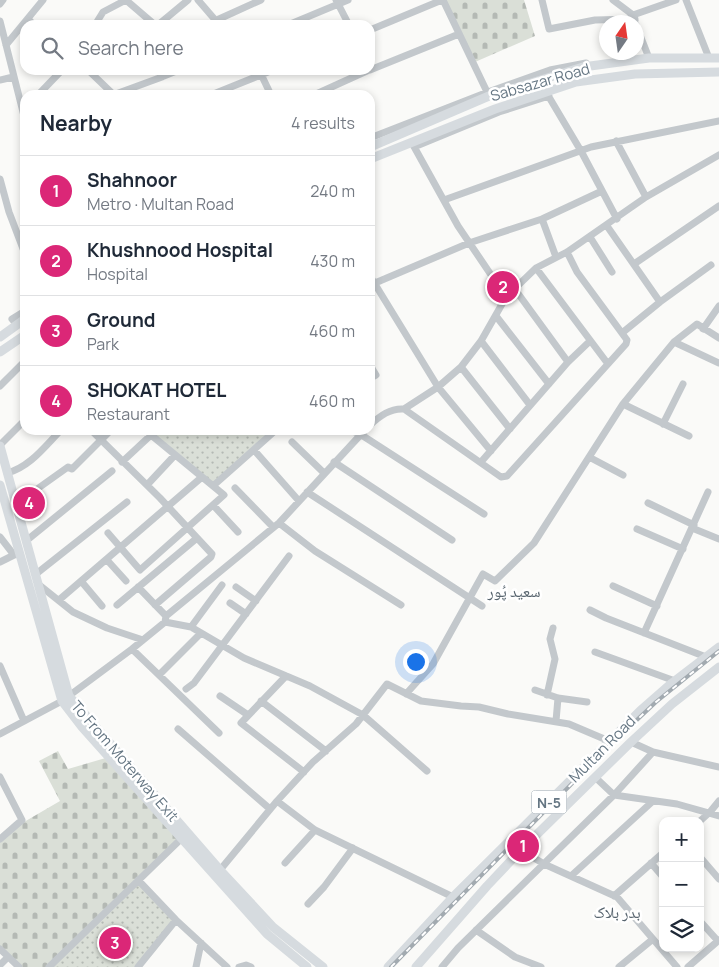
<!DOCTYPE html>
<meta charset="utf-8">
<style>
body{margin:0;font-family:Manrope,"Noto Naskh Arabic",sans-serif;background:#f6f6f7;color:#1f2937}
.controls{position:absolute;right:15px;bottom:15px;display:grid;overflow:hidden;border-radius:10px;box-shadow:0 2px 8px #0003}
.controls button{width:45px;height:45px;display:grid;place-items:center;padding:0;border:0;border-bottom:1px solid #e0e1e3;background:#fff;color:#1f2937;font:25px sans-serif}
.compass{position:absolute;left:599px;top:15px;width:45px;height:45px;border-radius:50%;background:#fff;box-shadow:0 2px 8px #0003;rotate:13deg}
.you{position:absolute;left:415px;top:661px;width:18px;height:18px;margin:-12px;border:4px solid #fff;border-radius:50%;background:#1a73e8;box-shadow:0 0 0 8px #1a73e833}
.badge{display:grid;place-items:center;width:32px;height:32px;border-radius:50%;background:#db2777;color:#fff;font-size:16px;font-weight:700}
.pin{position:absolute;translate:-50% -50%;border:2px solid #fff;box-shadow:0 1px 5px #0006}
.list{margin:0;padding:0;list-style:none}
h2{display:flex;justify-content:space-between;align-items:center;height:65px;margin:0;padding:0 20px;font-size:21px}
h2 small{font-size:16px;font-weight:400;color:#747a83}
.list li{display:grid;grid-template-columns:32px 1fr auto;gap:15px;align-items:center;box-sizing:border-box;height:70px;padding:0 20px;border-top:1px solid #e0e1e3}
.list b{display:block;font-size:19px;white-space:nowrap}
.list p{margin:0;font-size:16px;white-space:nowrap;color:#747a83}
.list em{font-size:16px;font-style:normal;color:#747a83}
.icon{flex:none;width:28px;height:28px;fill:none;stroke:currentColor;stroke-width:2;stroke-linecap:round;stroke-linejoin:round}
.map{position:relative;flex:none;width:719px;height:967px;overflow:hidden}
.search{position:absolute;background:#fff;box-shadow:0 2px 8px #0003;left:20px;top:20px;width:355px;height:55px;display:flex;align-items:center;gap:12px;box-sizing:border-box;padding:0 18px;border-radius:15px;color:#747a83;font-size:19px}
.panel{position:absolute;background:#fff;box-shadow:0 2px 8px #0003;left:20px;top:90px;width:355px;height:345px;border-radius:15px}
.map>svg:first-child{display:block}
.green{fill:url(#green-dots)}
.cemetery{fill:url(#cemetery-stones)}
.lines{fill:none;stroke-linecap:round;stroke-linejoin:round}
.minor{stroke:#c3c8cc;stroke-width:7}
.major{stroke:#d6dbdf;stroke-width:9}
.rail-casing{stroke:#a2aab0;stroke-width:4}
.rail{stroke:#fff;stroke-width:2;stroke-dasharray:5.5;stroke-linecap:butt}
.labels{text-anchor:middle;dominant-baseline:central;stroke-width:5;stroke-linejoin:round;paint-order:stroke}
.shield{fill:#fff;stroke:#939fa8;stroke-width:1}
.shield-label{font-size:14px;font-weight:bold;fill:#657683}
.street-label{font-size:15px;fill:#657683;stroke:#fff}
.neighbourhood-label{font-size:16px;fill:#57646e;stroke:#fff}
</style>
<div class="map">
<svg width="719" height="967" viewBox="0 0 719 967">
<defs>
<pattern id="green-dots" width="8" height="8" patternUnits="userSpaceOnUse" patternTransform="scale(1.25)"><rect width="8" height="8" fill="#dadfd7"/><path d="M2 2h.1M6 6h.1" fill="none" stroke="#b4b9b4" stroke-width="1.8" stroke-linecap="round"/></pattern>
<pattern id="cemetery-stones" width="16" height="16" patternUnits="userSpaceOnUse" patternTransform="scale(1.25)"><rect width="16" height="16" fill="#dadfd7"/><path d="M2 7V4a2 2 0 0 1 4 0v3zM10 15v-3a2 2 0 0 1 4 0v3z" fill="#b4b9b4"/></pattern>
</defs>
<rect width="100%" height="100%" fill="#fafaf8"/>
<!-- green -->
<path class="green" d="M145,430H276L213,486Z
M138,880L176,920L138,967H49Z"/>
<!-- cemetery -->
<path class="cemetery" d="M443,0H524L535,36L475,62Z
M58,751L68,769L109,757L181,839L49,967H19L0,949V839L24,822L60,801L39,761Z"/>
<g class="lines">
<!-- minor -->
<path class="minor" d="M198,0L217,22
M336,0L349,25
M443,0L489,96
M542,0L549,29L595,20L635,19
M613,0L633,15L635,20
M686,0L709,58
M0,4L3,0
M633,15L676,0
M28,19L34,25
M0,21L25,120
M95,25L103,12L126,0L155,25
M158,25L188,0
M213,25L219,19L261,0
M288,25L348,0
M636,25L649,58
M370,30L442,0
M6,45L43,0
M88,70L114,95
M259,70L271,95
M370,70L459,34
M164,76L179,70
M0,80L13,77
M546,92L581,151L617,219
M38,95L62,70
M113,95L162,77L169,70
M211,95L273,70
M314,95L369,70
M370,138L488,92L550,70L586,63
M616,141L646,197
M412,143L458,226L506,297
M414,147L499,112L549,96
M0,179L9,212L25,254
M444,200L591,147L719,121
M542,219L556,257
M607,226L660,302
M590,237L612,272
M634,264L719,206
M536,268L608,364
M370,276L438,387L491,451
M375,283L469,243L542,219L602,191
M514,288L568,362
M496,316L549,384
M17,325L12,319L25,311
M703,329L719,306
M622,333L660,302L711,265
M481,341L530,405
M674,342L719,363
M370,365L376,375L370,378
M461,367L510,429
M0,386L25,361
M623,404L689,436
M404,409L438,387L461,367L481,341L506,297L536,268L567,252L646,197L719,155
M663,424L683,384
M370,425C380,416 390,408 404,409L501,477L507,476L626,344L627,340L577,272L567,252
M91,430L160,498L212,554L211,557L155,605
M350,430L360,434L484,514
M292,442L324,473
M0,445L25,420
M254,450L299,501
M589,457L623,475
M122,462L151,435
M334,462L452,540
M481,462L568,362L590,341
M7,473C30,467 45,446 61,430
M147,485L175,455
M213,486L276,430
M235,488L273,527
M307,492L482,606
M648,503L694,525
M16,504L68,467L72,469L111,430
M213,505L238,532
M279,523L315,551L401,605
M692,528L719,539
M637,529L683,549
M108,533L140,570L224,495L145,430
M0,537L14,555L19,554
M26,541L112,471
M107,560L126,581
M0,562L14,555
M36,574L127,502
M81,581L102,606
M38,584L73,612L107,628L143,640
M613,586L657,606
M138,587L166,616
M236,587L256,601
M59,600L202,477
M230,603L246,614
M117,605L197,538
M590,610L606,618L706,657
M165,622L191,627L244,658L310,686L363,715L427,771
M191,627L222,585
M644,633L708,492
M132,649L219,733
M595,652L675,681
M0,666L24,721
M159,675L201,633
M286,676L241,723L304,772
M186,689L194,683L289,556
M535,690L558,698L587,702
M406,694L433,664L483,574L495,581L534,543L623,404L674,342L697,324L719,338
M547,695L555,659L550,639L553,628
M220,696L248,715
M261,701L326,751
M556,721L558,698
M178,729L270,809
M0,734L62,701L132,649L165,622L166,616L279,523L365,430
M631,742L653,752L719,767
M0,777L22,820L0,839
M596,778L614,795L677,804L719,816
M277,801L315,830L453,897
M700,821L710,812L719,801
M521,850L544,864L617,897L677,967
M700,857L719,879
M285,863L315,830
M651,863L663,877
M220,870L277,801L313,762L356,724L387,684L421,701L461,706L479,707L508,714L569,724L609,741
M571,876L653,801
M138,880L176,920L227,967
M614,896L663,853
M308,904L324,887L353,848
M700,921L718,941
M476,930L515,957L541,967
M0,949L19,967
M0,965L8,957
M49,967L181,839
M138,967L176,920
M196,967L201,943
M239,967L246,965L251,967
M442,967L458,948L614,795L653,752
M619,967L653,939
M688,967L719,940"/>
<!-- major -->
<path class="major" d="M370,147L489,96L583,67L649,58H719
M370,159L495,109L576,82L635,74L719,72
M0,337L25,319
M0,352L25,335
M0,446L69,696L220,870L273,927L323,967
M0,485L62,701L82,727L259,925L267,934L307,967
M388,967L453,897L640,711L672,683L719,647
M416,967L487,886L521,850L631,742L672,704L719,667"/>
<defs>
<path id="rail" d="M391,967L607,748L656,702L719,651"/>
</defs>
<!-- rail casing -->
<use href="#rail" class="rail-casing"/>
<!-- rail -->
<use href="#rail" class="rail"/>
</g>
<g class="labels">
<!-- shield labels -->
<rect class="shield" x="531.5" y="790.5" width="35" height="23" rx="4"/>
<g class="shield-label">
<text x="549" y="802">N-5</text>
</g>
<!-- street labels -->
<g class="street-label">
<text transform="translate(540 82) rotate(-16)">Sabsazar Road</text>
<text transform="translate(602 749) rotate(-45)">Multan Road</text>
<text transform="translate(125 761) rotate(49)">To From Moterway Exit</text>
</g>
<!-- neighbourhood labels -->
<g class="neighbourhood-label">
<text x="514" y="591">سعید پُور</text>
<text x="617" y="912">بدر بلاک</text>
</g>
</g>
</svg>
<div class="controls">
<button>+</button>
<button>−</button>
<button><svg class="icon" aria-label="layers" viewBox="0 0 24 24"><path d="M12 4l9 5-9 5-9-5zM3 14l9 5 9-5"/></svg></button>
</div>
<svg class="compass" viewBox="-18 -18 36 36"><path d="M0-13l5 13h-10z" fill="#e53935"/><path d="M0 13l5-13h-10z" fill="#747a83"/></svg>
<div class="you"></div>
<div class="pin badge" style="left:523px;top:846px">1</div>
<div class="pin badge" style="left:503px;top:287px">2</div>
<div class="pin badge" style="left:115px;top:943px">3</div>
<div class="pin badge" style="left:29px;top:503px">4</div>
<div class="search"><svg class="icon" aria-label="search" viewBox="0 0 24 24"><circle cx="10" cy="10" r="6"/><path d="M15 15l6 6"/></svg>Search here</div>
<section class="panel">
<h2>Nearby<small>4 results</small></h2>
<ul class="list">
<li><span class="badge">1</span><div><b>Shahnoor</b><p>Metro · Multan Road</p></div><em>240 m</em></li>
<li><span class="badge">2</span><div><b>Khushnood Hospital</b><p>Hospital</p></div><em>430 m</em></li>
<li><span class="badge">3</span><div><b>Ground</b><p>Park</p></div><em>460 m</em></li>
<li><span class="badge">4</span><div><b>SHOKAT HOTEL</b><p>Restaurant</p></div><em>460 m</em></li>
</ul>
</section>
</div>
